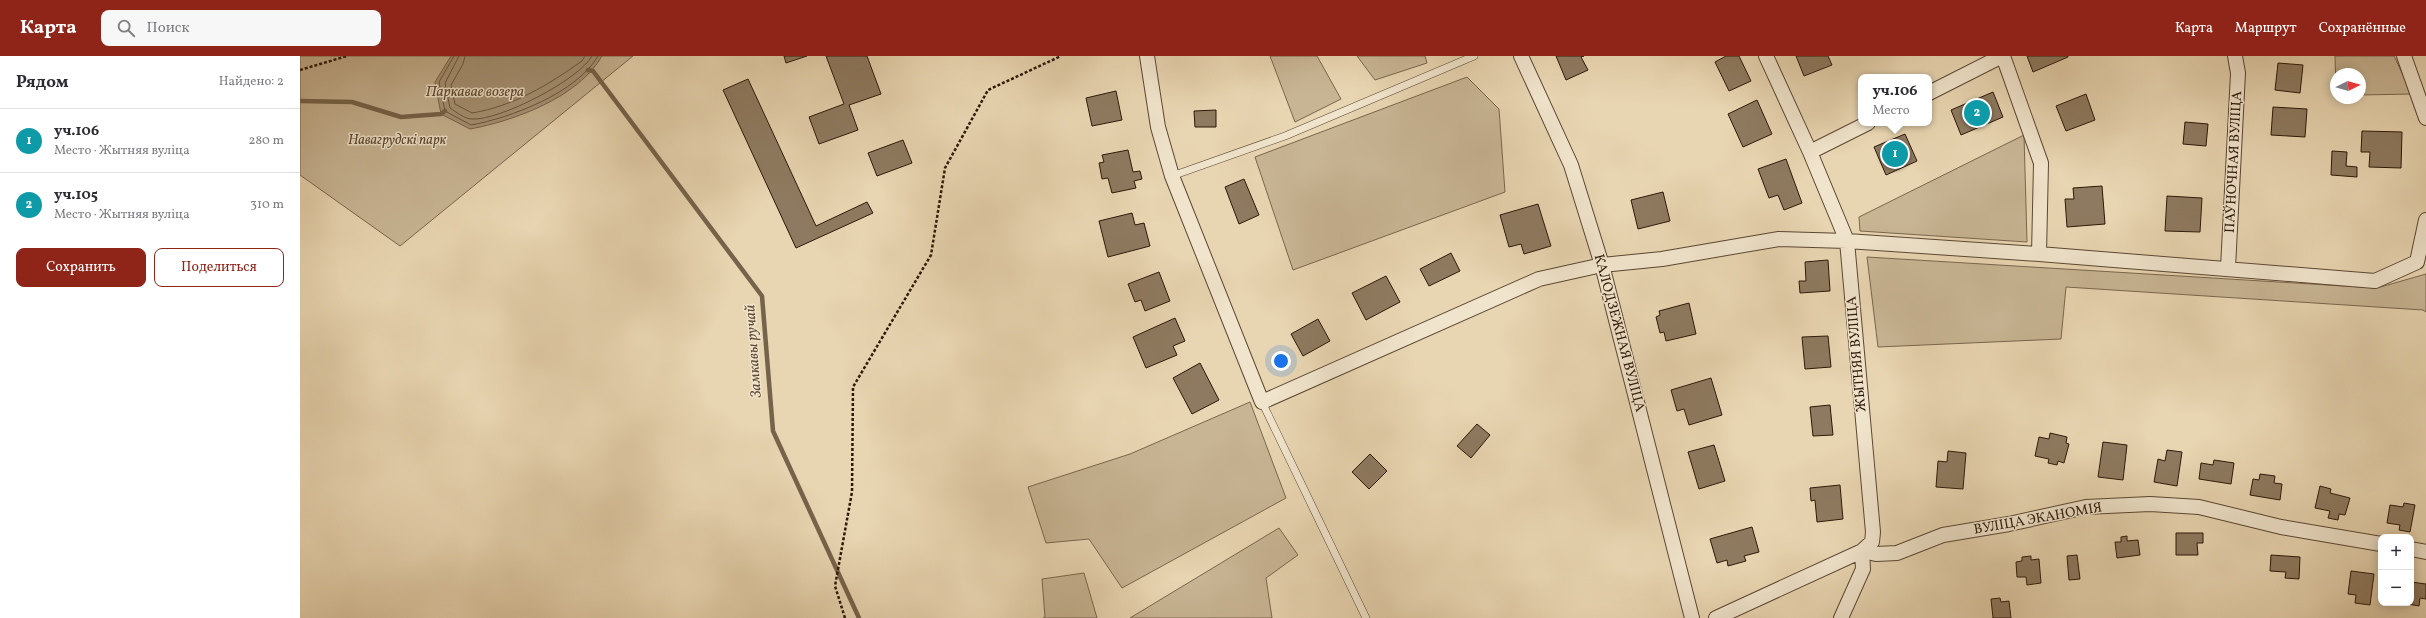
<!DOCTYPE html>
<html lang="ru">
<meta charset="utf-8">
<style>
body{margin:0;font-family:Vollkorn,serif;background:#f7f7f7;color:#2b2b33}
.controls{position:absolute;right:12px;bottom:12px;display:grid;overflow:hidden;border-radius:8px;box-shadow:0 2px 10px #0003}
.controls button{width:36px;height:36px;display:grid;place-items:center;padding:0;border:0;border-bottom:1px solid #e1e1e2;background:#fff;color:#2b2b33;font:20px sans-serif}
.compass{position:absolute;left:2030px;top:12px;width:36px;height:36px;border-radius:50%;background:#fff;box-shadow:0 2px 10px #0003;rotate:85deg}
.you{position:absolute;left:981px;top:305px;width:14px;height:14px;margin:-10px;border:3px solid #fff;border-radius:50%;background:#1a73e8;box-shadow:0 0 0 6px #1a73e833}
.badge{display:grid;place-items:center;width:26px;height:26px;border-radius:50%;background:#8f2418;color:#fff;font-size:13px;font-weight:700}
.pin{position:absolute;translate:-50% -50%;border:2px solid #fff;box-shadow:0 1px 4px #0006}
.popup{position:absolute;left:1558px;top:18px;width:74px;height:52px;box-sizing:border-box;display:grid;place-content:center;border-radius:8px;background:#fff;filter:drop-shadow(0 1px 3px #0005);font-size:13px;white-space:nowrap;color:#7c7c81}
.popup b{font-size:15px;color:#2b2b33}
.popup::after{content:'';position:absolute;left:50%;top:100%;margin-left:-8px;border:8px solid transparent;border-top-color:#fff}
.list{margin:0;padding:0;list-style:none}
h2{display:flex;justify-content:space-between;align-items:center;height:52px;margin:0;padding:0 16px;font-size:17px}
h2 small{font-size:13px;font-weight:400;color:#7c7c81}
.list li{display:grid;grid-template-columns:26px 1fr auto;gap:12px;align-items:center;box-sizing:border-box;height:64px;padding:0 16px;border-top:1px solid #e1e1e2}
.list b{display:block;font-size:15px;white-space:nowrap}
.list p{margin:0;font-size:13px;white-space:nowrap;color:#7c7c81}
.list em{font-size:13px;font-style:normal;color:#7c7c81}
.actions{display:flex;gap:8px;padding:12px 16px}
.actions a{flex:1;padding:9px 0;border:1px solid #8f2418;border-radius:8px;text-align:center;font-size:14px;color:#8f2418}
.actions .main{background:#8f2418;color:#fff}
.icon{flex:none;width:22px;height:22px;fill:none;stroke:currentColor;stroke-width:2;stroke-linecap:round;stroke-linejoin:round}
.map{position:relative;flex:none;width:2126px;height:562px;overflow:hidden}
header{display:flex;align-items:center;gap:24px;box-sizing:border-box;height:56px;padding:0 20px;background:#8f2418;color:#fff}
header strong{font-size:19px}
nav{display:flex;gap:22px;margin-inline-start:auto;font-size:14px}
.search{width:280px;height:36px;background:#f7f7f7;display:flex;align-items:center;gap:10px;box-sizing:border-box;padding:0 14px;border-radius:8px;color:#7c7c81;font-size:15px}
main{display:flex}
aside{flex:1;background:#fff}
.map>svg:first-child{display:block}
.green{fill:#c8b594;stroke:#7a664e}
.water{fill:#a89578;stroke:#76634b}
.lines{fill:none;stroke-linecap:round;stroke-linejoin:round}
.shore{stroke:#6a5640;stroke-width:1}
.stream{stroke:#76634b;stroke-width:4.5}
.building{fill:#8e7a60;stroke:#2c1808}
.service-casing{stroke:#5b4732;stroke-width:8}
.minor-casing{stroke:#5b4732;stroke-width:16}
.path{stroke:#2c1808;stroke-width:2.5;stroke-dasharray:3 2;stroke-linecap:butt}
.service{stroke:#f0e4cc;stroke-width:7}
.minor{stroke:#f0e4cc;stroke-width:14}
.labels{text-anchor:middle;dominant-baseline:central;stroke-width:3;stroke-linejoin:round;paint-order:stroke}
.park-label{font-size:14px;font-style:italic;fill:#5b4732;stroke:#f0e4cc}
.street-label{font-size:14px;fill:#2c1808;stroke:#f0e4cc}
.water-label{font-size:15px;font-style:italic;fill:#5e4a35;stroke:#f0e4cc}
</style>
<header>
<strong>Карта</strong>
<div class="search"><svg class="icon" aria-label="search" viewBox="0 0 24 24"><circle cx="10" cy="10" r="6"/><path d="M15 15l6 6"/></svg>Поиск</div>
<nav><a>Карта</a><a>Маршрут</a><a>Сохранённые</a></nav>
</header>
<main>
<aside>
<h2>Рядом<small>Найдено: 2</small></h2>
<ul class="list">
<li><span class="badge" style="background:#0f9aa8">1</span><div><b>уч.106</b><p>Место · Жытняя вуліца</p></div><em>280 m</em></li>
<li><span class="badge" style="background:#0f9aa8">2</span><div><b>уч.105</b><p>Место · Жытняя вуліца</p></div><em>310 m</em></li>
</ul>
<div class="actions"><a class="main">Сохранить</a><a>Поделиться</a></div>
</aside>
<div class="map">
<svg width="2126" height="562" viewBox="0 0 2126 562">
<rect width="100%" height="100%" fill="#e8d5b1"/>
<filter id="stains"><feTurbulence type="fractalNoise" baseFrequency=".005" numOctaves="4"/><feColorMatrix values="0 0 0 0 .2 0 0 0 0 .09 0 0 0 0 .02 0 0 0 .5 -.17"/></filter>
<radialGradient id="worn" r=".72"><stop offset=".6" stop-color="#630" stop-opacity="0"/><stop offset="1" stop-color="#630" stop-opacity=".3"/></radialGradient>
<!-- green -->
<path class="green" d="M0,0H333L100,190L0,119Z
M970,0H1017L1041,43L995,66Z
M1057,0H1125L1127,7L1075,24Z
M2035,0H2094L2112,38L2060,39V18H2036V34Z
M1167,21L1199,53L1205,136L993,214L955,101Z
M1724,79L1727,186L1560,175L1559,161Z
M1567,201L2077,232L2126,218V256L2123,254L1766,231L1761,283L1578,291Z
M950,346L986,442L822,532L789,483L746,487L728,431L830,398Z
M979,472L998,499L966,522L972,562H830Z
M784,517L797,562H743L745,561L742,523Z"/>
<!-- water -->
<path class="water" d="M151,0H302C279,41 214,65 170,73L141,58L135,26Z"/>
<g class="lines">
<!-- shore -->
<path class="shore" d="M154,0L139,26L145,55L171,69C210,62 277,37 298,0
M159,0L145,27L150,52C156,56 165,63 172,63C199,65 279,24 292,0
M165,0L163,8L151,29L155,48L172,57C214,50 248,29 282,5L285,0"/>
<!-- stream -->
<path class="stream" d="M288,14L293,15L462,240L473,375L559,562
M0,45L52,46L101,61L141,58L145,55"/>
</g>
<!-- building -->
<path class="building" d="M484,0H507L486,7Z
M526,0H567L581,38L549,49L558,74L519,88L509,61L544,48Z
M1256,0H1284L1281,1L1288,14L1266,24Z
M1426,0H1439L1451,25L1429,35L1415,6Z
M1496,0H1528L1532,9L1504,20Z
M1727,0H1768V1L1733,16Z
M1978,7L2003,9L2000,37L1975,34Z
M448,23L516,170L567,146L573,157L496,192L423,34Z
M816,35L822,64L792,70L786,42Z
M1693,36L1703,61L1661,79L1651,54Z
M1786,38L1795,64L1766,75L1756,50Z
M1457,44L1472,78L1443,91L1428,58Z
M1973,51L2007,53L2005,81L1971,79Z
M916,54V71H895L894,55Z
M1885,66L1908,68L1906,90L1883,88Z
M2062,75L2102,76L2101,112L2069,111L2070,96H2061Z
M1605,78L1617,105L1586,119L1574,91Z
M603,84L612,107L577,120L568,97Z
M828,94L833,116L840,115L842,123L834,125L836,132L812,137L808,122L802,123L799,107L804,106L802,99Z
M2032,95L2047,96L2046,110L2057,111V121L2031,119Z
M1486,103L1502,147L1484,154L1478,139L1469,142L1458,113Z
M944,123L959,159L939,168L925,131Z
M1802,130L1805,168L1767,171L1765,143H1774L1773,132Z
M1363,136L1370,165L1338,173L1331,144Z
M1867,140L1902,142L1900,176L1865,175Z
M1238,148L1251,190L1224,198L1221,188L1209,191L1200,159Z
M832,157L835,169L844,167L850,190L808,201L799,165Z
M1151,197L1160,215L1129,230L1120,213Z
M1528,204L1530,235L1500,237L1499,225H1506L1505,206Z
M859,216L870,245L845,255L841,244L835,246L828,228Z
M1086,220L1100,246L1066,264L1052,237Z
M1389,247L1396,278L1366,285L1364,276L1360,277L1356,261L1360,259L1359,255Z
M875,262L885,285L873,290L877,299L846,312L833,281Z
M1018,263L1030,285L1003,300L991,278Z
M1528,280L1531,311L1505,313L1502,281Z
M900,307L919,344L892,358L873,322Z
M1411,322L1422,359L1389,369L1384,353L1377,355L1371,334Z
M1530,349L1533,379L1513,380L1510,351Z
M1177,368L1190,379L1171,402L1157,390Z
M1750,377L1767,381L1766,387L1769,388L1764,407L1758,405L1757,409L1748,407L1749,403L1735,400L1739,381L1749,383Z
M1803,386L1827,389L1823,424L1798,421Z
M1414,389L1425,425L1399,433L1388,396Z
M1867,394L1882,396L1877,430L1854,426L1858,403L1865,405Z
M1648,395L1666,397L1663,433L1636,431L1638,405L1647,406Z
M1070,398L1087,415L1069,433L1052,416Z
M1914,404L1934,407L1931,428L1899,423L1901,407L1913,409Z
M1960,418L1975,420L1974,427L1982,428L1980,444L1950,439L1953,423L1959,424Z
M1540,429L1543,463L1517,466L1515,444L1511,445L1510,432Z
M2020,430L2031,433L2030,437L2050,442L2045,459L2039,458L2038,464L2028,462L2030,455L2015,452Z
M2104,447L2115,449L2110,476L2099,474L2100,469L2087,467L2090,449L2103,451Z
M1452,471L1459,496L1444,500L1446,505L1428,510L1427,504L1417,507L1410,483Z
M1876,477H1903V487H1897L1898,499H1876Z
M1827,480V485L1838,484L1840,499L1817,502L1815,486H1821V481Z
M1777,499L1780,523L1769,524L1767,500Z
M1971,499L2000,501L1999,523L1985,522L1986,516L1970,515Z
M1731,500V504L1739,503L1741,527L1727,529L1726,521H1717L1716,506L1722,505V501Z
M2051,515L2074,518L2070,549L2055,547L2056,539L2048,538Z
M2111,526L2126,528V543L2120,542L2119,550L2102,547H2111Z
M1700,542L1701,546L1709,545L1711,562H1693L1691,543Z"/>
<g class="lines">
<defs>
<path id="service" d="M872,120L985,80L1174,0
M962,346L1066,562"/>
<path id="minor" d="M847,0L858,71L872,120L962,346L1239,223L1302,209L1362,203L1479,183L1547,185L1739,198L2075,225L2117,206L2126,164
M1221,0L1271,109L1302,209L1392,562
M1466,0L1510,96
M1703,0L1741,107L1739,198
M2104,0L2126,62
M1629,37L1702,0
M1928,212L1938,17L1935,0
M2111,493L2126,496
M1416,562L1562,495L1576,498L1597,497L1643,479L1709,468L1786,451L1850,448L1899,451L1981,471L2081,488
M1541,562L1563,513L1562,495L1572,486L1573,476L1547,185L1510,96L1568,67"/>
</defs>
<!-- service casing -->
<use href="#service" class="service-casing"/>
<!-- minor casing -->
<use href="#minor" class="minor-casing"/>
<!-- path -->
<path class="path" d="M0,14L47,0
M545,562L535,530L552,436L553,331L631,199L645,112L688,34L761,0"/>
<!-- service -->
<use href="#service" class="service"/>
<!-- minor -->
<use href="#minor" class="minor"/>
</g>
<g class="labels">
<!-- park labels -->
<g class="park-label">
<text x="97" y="84">Навагрудскі парк</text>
</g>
<!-- street labels -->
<g class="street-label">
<text transform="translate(1934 106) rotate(-87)">ПАЎНОЧНАЯ ВУЛІЦА</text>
<text transform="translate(1319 277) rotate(75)">КАЛОДЗЕЖНАЯ ВУЛІЦА</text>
<text transform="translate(1557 298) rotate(-95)">ЖЫТНЯЯ ВУЛІЦА</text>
<text transform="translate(1738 463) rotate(-10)">ВУЛІЦА ЭКАНОМІЯ</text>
</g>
<!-- water labels -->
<g class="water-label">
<text x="175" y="36">Паркавае возера</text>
<text transform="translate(454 295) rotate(-94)">Замкавы ручай</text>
</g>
</g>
<rect width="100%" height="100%" filter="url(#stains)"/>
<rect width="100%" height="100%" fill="url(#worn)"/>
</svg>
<div class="controls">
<button>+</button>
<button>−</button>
</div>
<svg class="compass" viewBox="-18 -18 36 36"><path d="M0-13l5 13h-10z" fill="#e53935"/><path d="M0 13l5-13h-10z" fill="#7c7c81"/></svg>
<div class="you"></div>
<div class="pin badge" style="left:1595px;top:98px;background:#0f9aa8">1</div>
<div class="popup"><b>уч.106</b>Место</div>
<div class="pin badge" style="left:1677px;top:57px;background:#0f9aa8">2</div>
</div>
</main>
